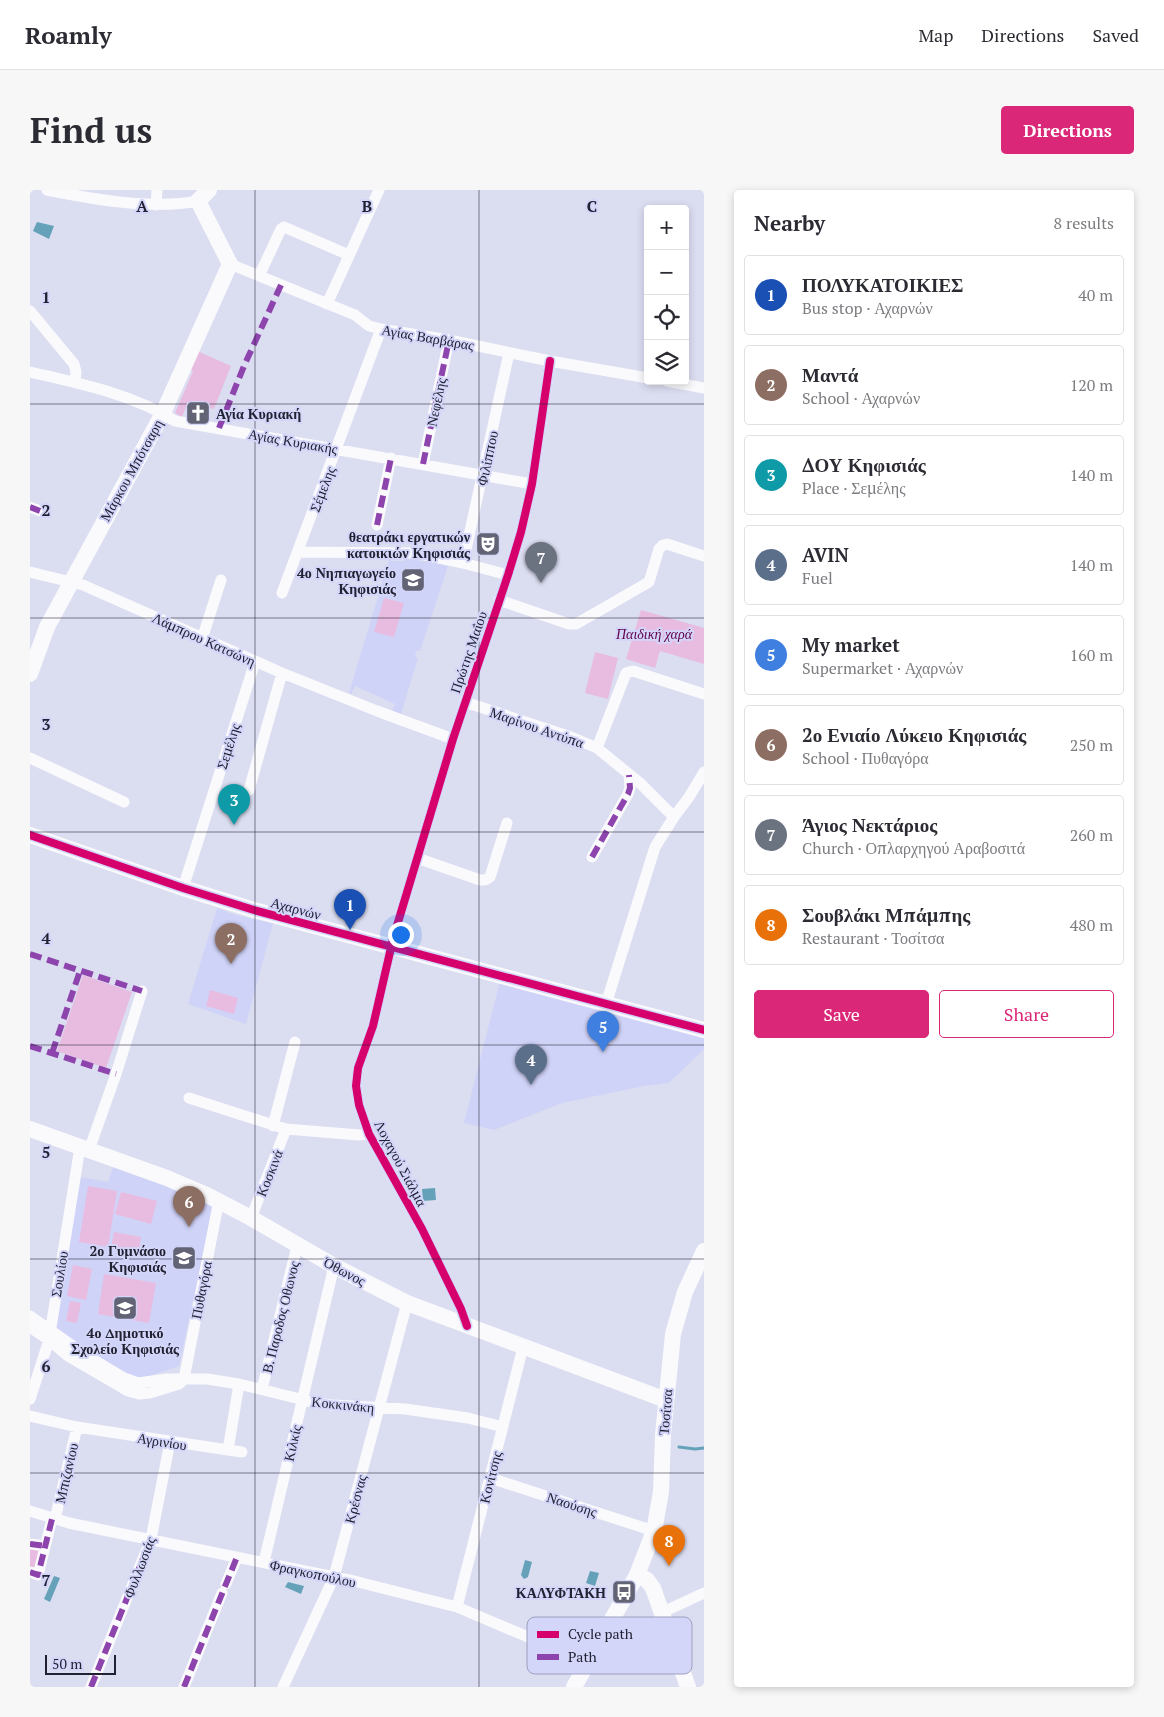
<!DOCTYPE html>
<meta charset="utf-8">
<style>
body{margin:0;font-family:"PT Serif",serif;background:#f7f7f7;color:#2b2b33}
.controls{position:absolute;right:15px;top:15px;display:grid;overflow:hidden;border-radius:5px;box-shadow:0 2px 8px #0003}
.controls button{width:45px;height:45px;display:grid;place-items:center;padding:0;border:0;border-bottom:1px solid #e1e1e2;background:#fff;color:#2b2b33;font:25px sans-serif}
.scale{position:absolute;left:15px;bottom:12px;width:71px;box-sizing:border-box;padding-left:5px;border:2px solid #212132;border-top:0;font-size:14px;line-height:18px;white-space:nowrap;color:#212132;-webkit-text-stroke:4px #d3d5f9;paint-order:stroke}
.you{position:absolute;left:370px;top:744px;width:18px;height:18px;margin:-12px;border:4px solid #fff;border-radius:50%;background:#1a73e8;box-shadow:0 0 0 8px #1a73e833}
.badge{display:grid;place-items:center;width:32px;height:32px;border-radius:50%;background:#db2777;color:#fff;font-size:16px;font-weight:700}
.pin{position:absolute;translate:-50% -41px;filter:drop-shadow(0 1px 2px #0008)}
.pin::after{content:'';position:absolute;top:26px;width:18px;height:15px;background:inherit;clip-path:polygon(0 0,100% 0,50% 100%)}
.list{margin:0;padding:0;list-style:none}
h2{display:flex;justify-content:space-between;align-items:center;height:65px;margin:0;padding:0 20px;font-size:21px}
h2 small{font-size:16px;font-weight:400;color:#7c7c81}
.list li{display:grid;grid-template-columns:32px 1fr auto;gap:15px;align-items:center;box-sizing:border-box;height:80px;margin:0 10px 10px;padding:0 10px;border:1px solid #e1e1e2;border-radius:5px}
.list b{display:block;font-size:19px;white-space:nowrap}
.list p{margin:0;font-size:16px;white-space:nowrap;color:#7c7c81}
.list em{font-size:16px;font-style:normal;color:#7c7c81}
.actions{display:flex;gap:10px;padding:15px 20px}
.actions a{flex:1;padding:11px 0;border:1px solid #db2777;border-radius:5px;text-align:center;font-size:18px;color:#db2777}
.actions .main{background:#db2777;color:#fff}
.icon{flex:none;width:28px;height:28px;fill:none;stroke:currentColor;stroke-width:2;stroke-linecap:round;stroke-linejoin:round}
.map{position:relative;flex:none;width:674px;height:1497px;overflow:hidden;border-radius:5px}
header{display:flex;align-items:center;gap:30px;box-sizing:border-box;height:70px;padding:0 25px;background:#fff;border-bottom:1px solid #e1e1e2}
header strong{font-size:24px}
nav{display:flex;gap:28px;margin-inline-start:auto;font-size:18px}
.intro{display:flex;align-items:center;justify-content:space-between;box-sizing:border-box;height:120px;padding:0 30px}
h1{margin:0;font-size:35px}
.button{padding:12px 22px;border-radius:5px;background:#db2777;color:#fff;font-size:18px;font-weight:700}
main{display:flex;gap:30px;padding:0 30px}
aside{flex:1;background:#fff;border-radius:5px;box-shadow:0 2px 8px #0003}
.map>svg:first-child{display:block}
.built{fill:#d0d3f8}
.green{fill:#e7bce0}
.water{fill:#65a2ba}
.lines{fill:none;stroke-linecap:round;stroke-linejoin:round}
.stream{stroke:#65a2ba;stroke-width:3}
.street{stroke:#fafafd;stroke-width:11}
.secondary{stroke:#fafafd;stroke-width:16}
.quiet{stroke:#8e44ad;stroke-width:6;stroke-dasharray:12 6;stroke-linecap:butt}
.cycleway-casing{stroke:#d3d5f9;stroke-width:11}
.cycleway{stroke:#d6006c;stroke-width:8}
.grid{fill:none;stroke:#212132;stroke-width:1;stroke-opacity:0.55}
.labels{text-anchor:middle;dominant-baseline:central;stroke-width:4;stroke-linejoin:round;paint-order:stroke}
.street-label{font-size:14px;fill:#212132;stroke:#d3d5f9}
.poi-label{font-size:14px;font-weight:bold;fill:#212132;stroke:#d3d5f9;text-anchor:end}
.park-label{font-size:14px;font-style:italic;fill:#600049;stroke:#d3d5f9}
.key{fill:#d3d5f9;stroke:#9e9fbd;stroke-width:1}
.key-label{font-size:14px;fill:#212132}
.grid-label{font-size:16px;text-anchor:middle;font-weight:bold;fill:#212132;stroke:#d3d5f9;stroke-width:4;stroke-linejoin:round;paint-order:stroke}
</style>
<header>
<strong>Roamly</strong>
<nav><a>Map</a><a>Directions</a><a>Saved</a></nav>
</header>
<div class="intro"><h1>Find us</h1><a class="button">Directions</a></div>
<main>
<div class="map">
<svg width="674" height="1497" viewBox="0 0 674 1497">
<rect width="100%" height="100%" fill="#dbddf1"/>
<!-- built -->
<path class="built" d="M360,367H361V371H375V368L418,376L390,461H386L385,467L388,468L371,524L362,521L365,514L325,496L321,504L319,503Z
M187,718L205,725L243,733L216,834L158,814Z
M470,791L674,848V859L639,893L614,896L532,913L464,940L434,933Z
M83,977L132,995L183,1017L149,1176L110,1189H106L47,1154L26,1137L51,987L78,992Z"/>
<!-- green -->
<path class="green" d="M167,161L201,176L184,219L157,214L152,227L145,223L163,181L159,179Z
M354,408L374,413L364,447L344,442Z
M611,420L674,438V474L630,461L625,478L596,469Z
M565,462L588,468L578,509L555,503Z
M53,785L102,802L76,878L27,861Z
M180,800L208,808L204,824L176,816Z
M58,996L87,1001L78,1057L49,1052Z
M91,1002L127,1011L121,1034L85,1024Z
M84,1042L111,1047L109,1062L81,1057Z
M43,1075L62,1079L56,1110L37,1106Z
M74,1084L126,1093L119,1133L68,1124Z
M40,1111L51,1113L47,1133L36,1131Z
M0,1357L10,1358L5,1378L0,1379Z"/>
<!-- water -->
<path class="water" d="M7,32L24,36L19,49L3,41Z
M405,998L406,1010L393,1011L392,999Z
M495,1370L502,1372L498,1387L494,1389L491,1385Z
M560,1381L569,1383L565,1396L556,1393Z
M24,1386L30,1388L20,1412L14,1409Z
M258,1392L274,1396L271,1404L255,1397Z"/>
<g class="lines">
<!-- stream -->
<path class="stream" d="M649,1257L665,1259L674,1258"/>
<!-- street -->
<path class="street" d="M17,0C62,9 122,20 168,11
M126,15L127,0
M200,74L325,125L339,136L351,139L419,150L520,171L618,188
M229,86L251,39L254,37L319,65
M297,114L349,0
M0,121L44,174L46,182L45,192
M0,182C47,193 103,204 145,231L502,294
M637,191L674,198
M393,274L419,150
M0,317L10,321
M347,335L361,268
M268,362L386,363L433,373L478,385
M433,373L479,163
M0,382L53,395L252,483L347,521L423,549
M252,403L351,139
M469,410L539,434H546L619,392L629,359L633,355L637,354L674,366
M172,449L191,390
M435,512L541,547L567,558L596,483L603,481L674,504
M567,558L610,593L644,627L659,607L674,582
M0,568L94,612
M219,600L252,483
M562,667L598,604L600,598L599,585
M387,668L450,690H455L460,687L477,633
M153,698L225,472
M576,814L625,657L644,627
M159,908L256,939L329,945L339,944
M243,936L265,852
M59,960L86,884L112,801
M221,1028L256,939
M0,1126L57,1166L94,1188L108,1193L137,1189H177L209,1194L286,1213L302,1215L375,1219L438,1228L473,1237
M437,1136L431,1119L392,1039L339,944L329,915L326,896L328,878L343,836L363,749L423,549L478,385L491,342L502,294L520,171
M0,1137L19,1150L38,1166L98,1201L109,1204L120,1203L149,1194L152,1191
M154,1189L189,1010
M232,1199L267,1056
M0,1209L19,1150L50,957
M0,1226L47,1237L198,1260L209,1194
M198,1260L212,1262
M460,1288L624,1341
M0,1321L39,1333L324,1391L427,1417L557,1472
M25,1329L47,1237
M0,1354L15,1356
M234,1372L304,1076
M0,1382L8,1385L22,1329
M196,1394L207,1367
M427,1417L493,1157
M631,1423L674,1403
M61,1497L121,1349L140,1252
M154,1497L192,1403
M253,1497L304,1387L377,1113"/>
<!-- secondary -->
<path class="secondary" d="M0,484L17,437L133,223L200,74L168,11L179,0
M0,645L153,698L224,720L674,840
M0,939L137,988L177,1005L221,1028L304,1076L377,1113L636,1210
M607,1385L617,1390L623,1398L658,1497
M544,1497L607,1385L624,1341L631,1302L633,1245L643,1144L655,1102L674,1061"/>
<!-- quiet -->
<path class="quiet" d="M189,238L214,176L251,95
M393,274L419,150
M0,317L10,321
M347,335L361,268
M562,667L598,604L600,598L599,585
M0,764L112,801
M0,856L86,884
M22,863L50,781
M0,1354L15,1356
M0,1382L8,1385L22,1329
M61,1497L121,1349
M154,1497L207,1367"/>
<defs>
<path id="cycleway" d="M0,645L153,698L224,720L674,840
M437,1136L431,1119L392,1039L339,944L329,915L326,896L328,878L343,836L363,749L423,549L478,385L491,342L502,294L520,171"/>
</defs>
<!-- cycleway casing -->
<use href="#cycleway" class="cycleway-casing"/>
<!-- cycleway -->
<use href="#cycleway" class="cycleway"/>
</g>
<!-- grid -->
<path class="grid" d="M225,0V1497M449,0V1497M0,214H674M0,428H674M0,642H674M0,855H674M0,1069H674M0,1283H674"/>
<!-- icons -->
<defs>
<symbol id="church-square" viewBox="-11 -11 22 22"><rect x="-9" y="-9" width="18" height="18" rx="4" fill="#626375" stroke="#d3d5f9"/><path d="M-1.2-6h2.4v3.5h3.3v2.4h-3.3V6h-2.4V-.1h-3.3v-2.4h3.3Z" fill="#fff"/></symbol>
<symbol id="theatre-square" viewBox="-11 -11 22 22"><rect x="-9" y="-9" width="18" height="18" rx="4" fill="#626375" stroke="#d3d5f9"/><path d="M-5-5.5Q0-4 5-5.5V0Q5 5 0 6Q-5 5-5 0ZM-3.3-2.5H-1v1.5H-3.3ZM1-2.5H3.3v1.5H1ZM-2.8 1Q0 5.5 2.8 1Z" fill="#fff"/></symbol>
<symbol id="school-square" viewBox="-11 -11 22 22"><rect x="-9" y="-9" width="18" height="18" rx="4" fill="#626375" stroke="#d3d5f9"/><path d="M0-5L7-2L0 1L-7-2ZM-4 1L0 2.5L4 1V4Q0 6-4 4Z" fill="#fff"/></symbol>
<symbol id="bus-square" viewBox="-11 -11 22 22"><rect x="-9" y="-9" width="18" height="18" rx="4" fill="#626375" stroke="#d3d5f9"/><path d="M-5-6H5V4H4V6H2V4H-2V6H-4V4H-5ZM-3.5-4V0h7V-4ZM-3.5 1.2v1.5H-2V1.2ZM2 1.2v1.5H3.5V1.2Z" fill="#fff"/></symbol>
</defs>
<g fill-rule="evenodd">
<use href="#church-square" x="154" y="209" width="28" height="28"/>
<use href="#theatre-square" x="444" y="340" width="28" height="28"/>
<use href="#school-square" x="369" y="376" width="28" height="28"/>
<use href="#school-square" x="140" y="1054" width="28" height="28"/>
<use href="#school-square" x="81" y="1104" width="28" height="28"/>
<use href="#bus-square" x="580" y="1388" width="28" height="28"/>
</g>
<g class="labels">
<!-- street labels -->
<g class="street-label">
<text transform="translate(398 147) rotate(10)">Αγίας Βαρβάρας</text>
<text transform="translate(406 212) rotate(-78)">Νεφέλης</text>
<text transform="translate(263 251) rotate(10)">Αγίας Κυριακής</text>
<text transform="translate(457 268) rotate(-78)">Φιλίππου</text>
<text transform="translate(101 280) rotate(-61)">Μάρκου Μπότσαρη</text>
<text transform="translate(292 299) rotate(-69)">Σέμελης</text>
<text transform="translate(174 449) rotate(24)">Λάμπρου Κατσώνη</text>
<text transform="translate(438 462) rotate(-71)">Πρώτης Μαΐου</text>
<text transform="translate(507 537) rotate(19)">Μαρίνου Αντύπα</text>
<text transform="translate(198 556) rotate(-72)">Σεμέλης</text>
<text transform="translate(266 718) rotate(15)">Αχαρνών</text>
<text transform="translate(371 973) rotate(62)">Λοχαγού Σιάλμα</text>
<text transform="translate(239 983) rotate(-68)">Κοσκινά</text>
<text transform="translate(315 1081) rotate(28)">Όθωνος</text>
<text transform="translate(29 1084) rotate(-81)">Σουλίου</text>
<text transform="translate(171 1100) rotate(-79)">Πυθαγόρα</text>
<text transform="translate(250 1127) rotate(-76)">Β. Παροδος Οθωνος</text>
<text transform="translate(313 1214) rotate(6)">Κοκκινάκη</text>
<text transform="translate(635 1222) rotate(-85)">Τοσίτσα</text>
<text transform="translate(132 1251) rotate(9)">Αγρινίου</text>
<text transform="translate(262 1253) rotate(-77)">Κιλκίς</text>
<text transform="translate(36 1283) rotate(-77)">Μπιζανίου</text>
<text transform="translate(460 1287) rotate(-76)">Κονίτσης</text>
<text transform="translate(325 1309) rotate(-75)">Κρέσνας</text>
<text transform="translate(542 1314) rotate(18)">Ναούσης</text>
<text transform="translate(109 1377) rotate(-69)">Φυλλωσιάς</text>
<text transform="translate(283 1383) rotate(12)">Φραγκοπούλου</text>
</g>
<!-- poi labels -->
<g class="poi-label">
<text x="186" y="223" text-anchor="start">Αγία Κυριακή</text>
<text x="440" y="346">θεατράκι εργατικών<tspan x="440" dy="16">κατοικιών Κηφισιάς</tspan></text>
<text x="366" y="382">4ο Νηπιαγωγείο<tspan x="366" dy="16">Κηφισιάς</tspan></text>
<text x="136" y="1060">2ο Γυμνάσιο<tspan x="136" dy="16">Κηφισιάς</tspan></text>
<text x="95" y="1142" text-anchor="middle">4ο Δημοτικό<tspan x="95" dy="16">Σχολείο Κηφισιάς</tspan></text>
<text x="576" y="1402">ΚΑΛΥΦΤΑΚΗ</text>
</g>
<!-- park labels -->
<g class="park-label">
<text x="624" y="443">Παιδική χαρά</text>
</g>
</g>
<!-- legend -->
<rect x="497" y="1427" width="165" height="57" rx="8" class="key"/>
<rect x="507" y="1441" width="22" height="7" fill="#d6006c"/>
<rect x="507" y="1464" width="22" height="6" fill="#8e44ad"/>
<g class="key-label">
<text x="538" y="1449">Cycle path</text>
<text x="538" y="1472">Path</text>
</g>
<g class="grid-label">
<text x="112" y="22">A</text>
<text x="337" y="22">B</text>
<text x="562" y="22">C</text>
<text x="16" y="113">1</text>
<text x="16" y="326">2</text>
<text x="16" y="540">3</text>
<text x="16" y="754">4</text>
<text x="16" y="968">5</text>
<text x="16" y="1182">6</text>
<text x="16" y="1396">7</text>
</g>
</svg>
<div class="controls">
<button>+</button>
<button>−</button>
<button><svg class="icon" aria-label="locate" viewBox="0 0 24 24"><circle cx="12" cy="12" r="6"/><path d="M12 2v4M12 18v4M2 12h4M18 12h4"/></svg></button>
<button><svg class="icon" aria-label="layers" viewBox="0 0 24 24"><path d="M12 4l9 5-9 5-9-5zM3 14l9 5 9-5"/></svg></button>
</div>
<div class="scale">50 m</div>
<div class="you"></div>
<div class="pin badge" style="left:320px;top:740px;background:#1a4fb4">1</div>
<div class="pin badge" style="left:201px;top:774px;background:#8d6e63">2</div>
<div class="pin badge" style="left:204px;top:635px;background:#0f9aa8">3</div>
<div class="pin badge" style="left:501px;top:895px;background:#5c6f8a">4</div>
<div class="pin badge" style="left:573px;top:862px;background:#3f7fe0">5</div>
<div class="pin badge" style="left:159px;top:1037px;background:#8d6e63">6</div>
<div class="pin badge" style="left:511px;top:393px;background:#6b7280">7</div>
<div class="pin badge" style="left:639px;top:1376px;background:#e8710a">8</div>
</div>
<aside>
<h2>Nearby<small>8 results</small></h2>
<ul class="list">
<li><span class="badge" style="background:#1a4fb4">1</span><div><b>ΠΟΛΥΚΑΤΟΙΚΙΕΣ</b><p>Bus stop · Αχαρνών</p></div><em>40 m</em></li>
<li><span class="badge" style="background:#8d6e63">2</span><div><b>Μαντά</b><p>School · Αχαρνών</p></div><em>120 m</em></li>
<li><span class="badge" style="background:#0f9aa8">3</span><div><b>ΔΟΥ Κηφισιάς</b><p>Place · Σεμέλης</p></div><em>140 m</em></li>
<li><span class="badge" style="background:#5c6f8a">4</span><div><b>AVIN</b><p>Fuel</p></div><em>140 m</em></li>
<li><span class="badge" style="background:#3f7fe0">5</span><div><b>My market</b><p>Supermarket · Αχαρνών</p></div><em>160 m</em></li>
<li><span class="badge" style="background:#8d6e63">6</span><div><b>2ο Ενιαίο Λύκειο Κηφισιάς</b><p>School · Πυθαγόρα</p></div><em>250 m</em></li>
<li><span class="badge" style="background:#6b7280">7</span><div><b>Άγιος Νεκτάριος</b><p>Church · Οπλαρχηγού Αραβοσιτά</p></div><em>260 m</em></li>
<li><span class="badge" style="background:#e8710a">8</span><div><b>Σουβλάκι Μπάμπης</b><p>Restaurant · Τοσίτσα</p></div><em>480 m</em></li>
</ul>
<div class="actions"><a class="main">Save</a><a>Share</a></div>
</aside>
</main>
